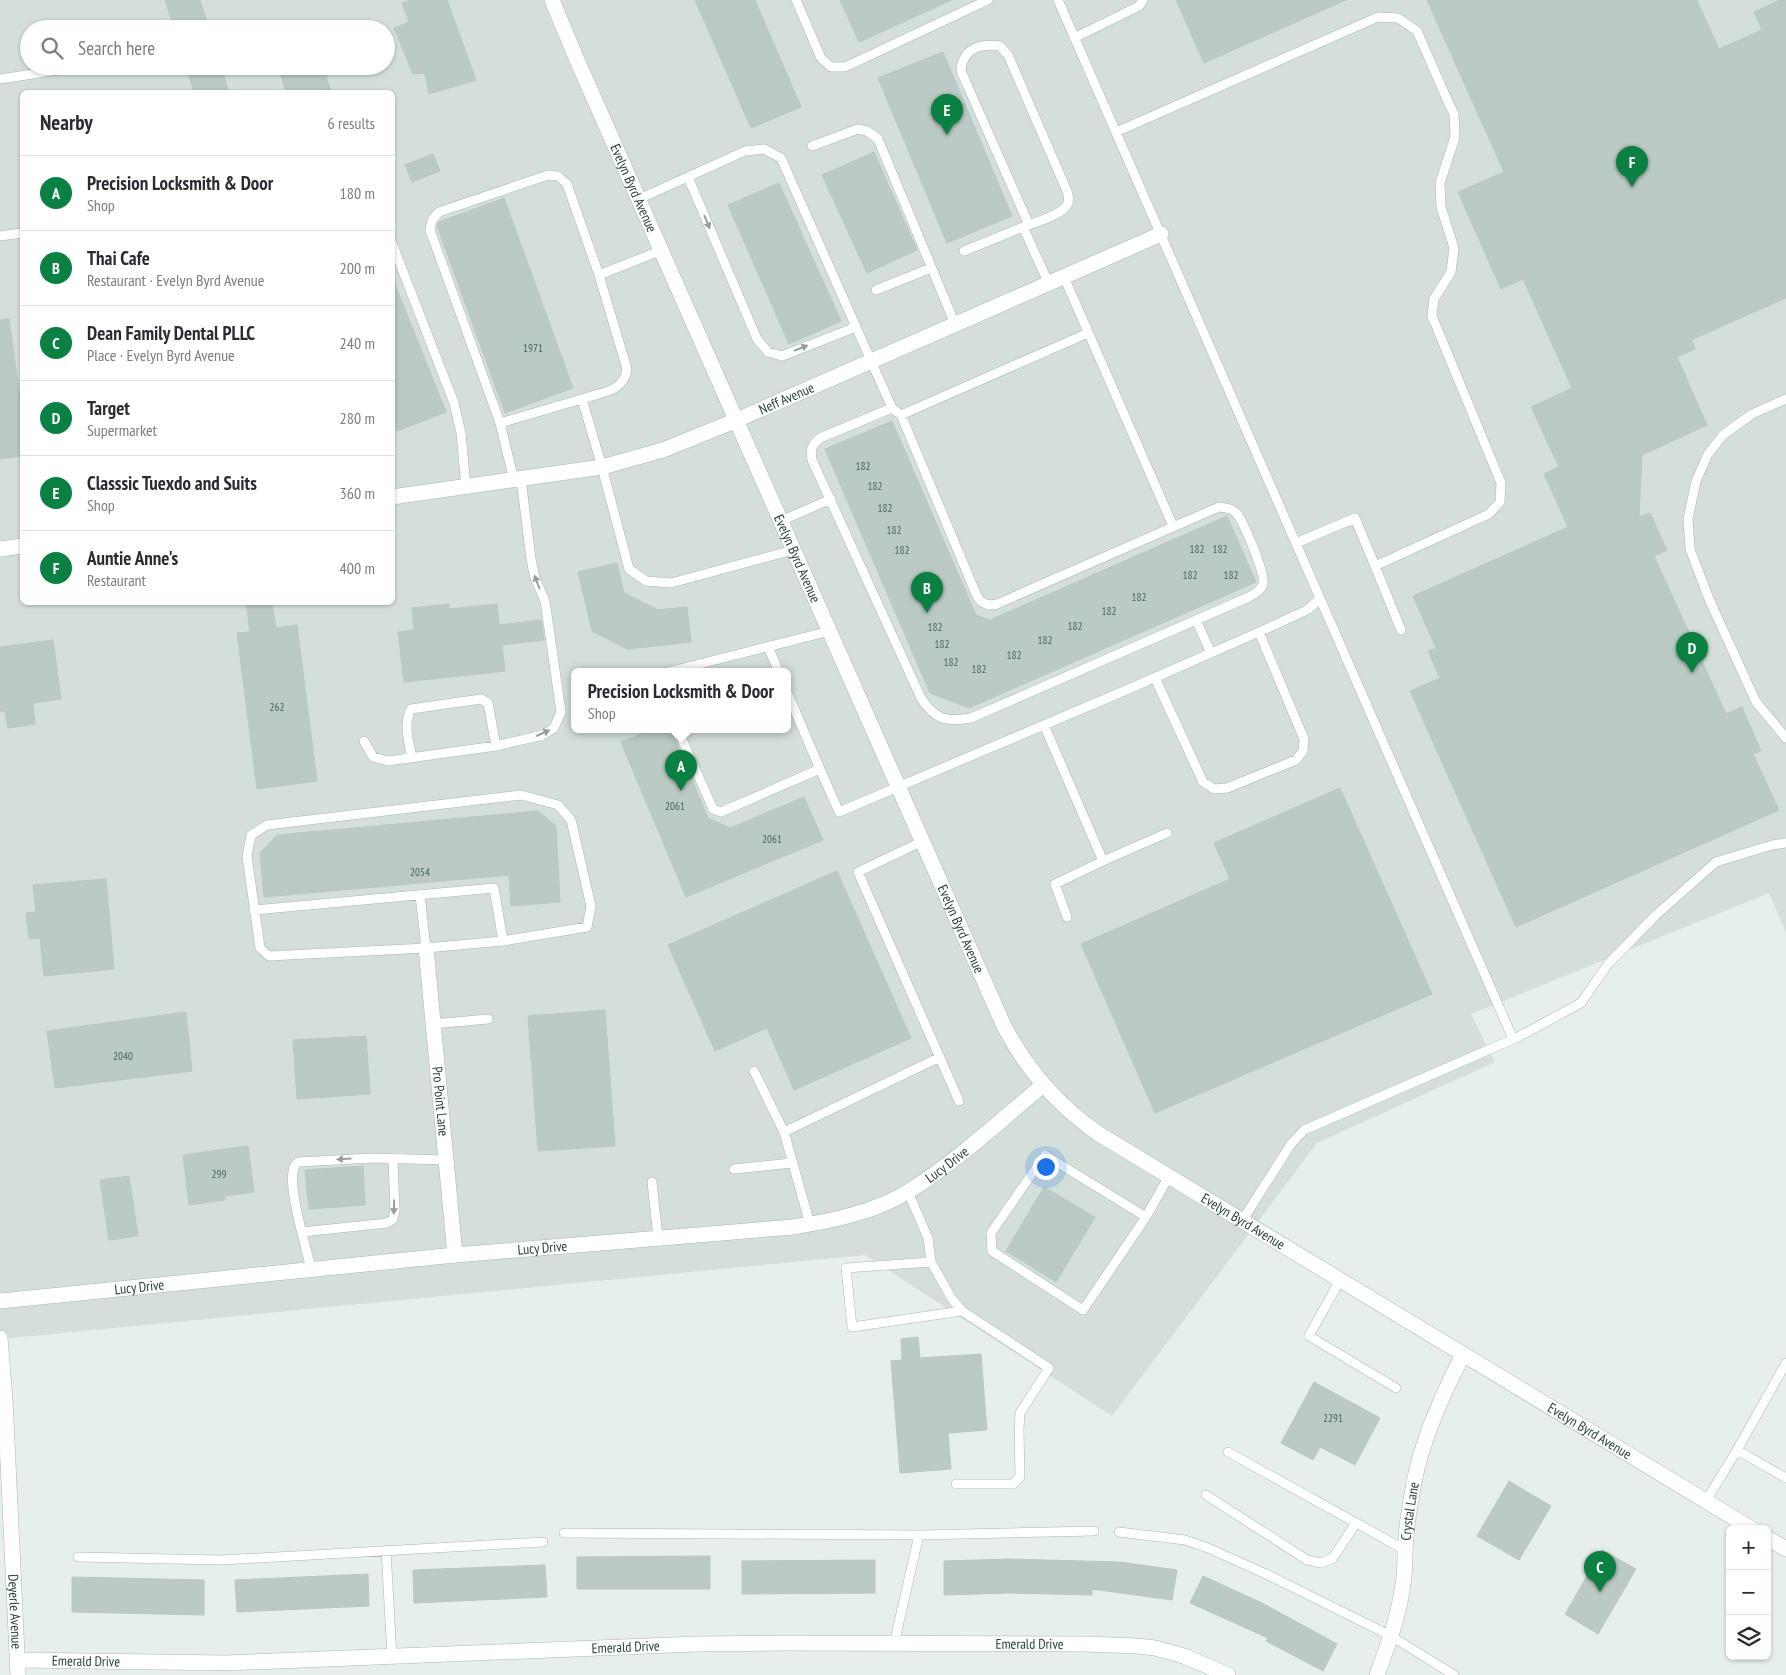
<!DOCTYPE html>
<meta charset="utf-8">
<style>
body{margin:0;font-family:"PT Sans Narrow",sans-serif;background:#f7f7f7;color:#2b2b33}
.controls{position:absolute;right:15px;bottom:15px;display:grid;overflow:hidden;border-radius:8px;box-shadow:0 1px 4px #0004}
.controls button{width:45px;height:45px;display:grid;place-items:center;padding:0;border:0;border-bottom:1px solid #e1e1e2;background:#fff;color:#2b2b33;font:25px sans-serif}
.you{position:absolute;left:1045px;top:1166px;width:18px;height:18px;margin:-12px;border:4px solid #fff;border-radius:50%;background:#1a73e8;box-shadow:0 0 0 8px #1a73e833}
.badge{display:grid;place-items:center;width:32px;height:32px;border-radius:50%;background:#0b8043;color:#fff;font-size:16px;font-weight:700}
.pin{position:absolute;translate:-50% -41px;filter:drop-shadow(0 1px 2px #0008)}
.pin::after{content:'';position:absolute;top:26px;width:18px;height:15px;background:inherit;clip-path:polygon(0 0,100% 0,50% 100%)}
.popup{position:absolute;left:571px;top:668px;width:220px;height:65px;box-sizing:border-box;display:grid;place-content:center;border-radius:8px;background:#fff;filter:drop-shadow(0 1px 4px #0005);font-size:16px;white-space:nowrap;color:#7c7c81}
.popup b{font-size:19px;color:#2b2b33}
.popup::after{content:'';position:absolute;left:50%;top:100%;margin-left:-10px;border:10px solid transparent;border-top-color:#fff}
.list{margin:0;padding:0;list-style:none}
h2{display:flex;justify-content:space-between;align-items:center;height:65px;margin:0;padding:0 20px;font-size:21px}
h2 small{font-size:16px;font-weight:400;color:#7c7c81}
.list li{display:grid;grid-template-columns:32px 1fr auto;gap:15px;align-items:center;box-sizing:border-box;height:75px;padding:0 20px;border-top:1px solid #e1e1e2}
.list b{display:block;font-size:19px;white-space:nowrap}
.list p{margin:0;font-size:16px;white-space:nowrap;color:#7c7c81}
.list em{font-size:16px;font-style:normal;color:#7c7c81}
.icon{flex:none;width:28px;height:28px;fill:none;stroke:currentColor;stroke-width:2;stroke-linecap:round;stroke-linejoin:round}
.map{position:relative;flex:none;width:1786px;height:1675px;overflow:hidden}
.search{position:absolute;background:#fff;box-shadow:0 1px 4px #0004;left:20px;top:20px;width:375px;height:55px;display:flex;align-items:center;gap:12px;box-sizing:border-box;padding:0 18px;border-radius:28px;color:#7c7c81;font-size:19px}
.panel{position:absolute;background:#fff;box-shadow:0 1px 4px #0004;left:20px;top:90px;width:375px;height:515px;border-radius:8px}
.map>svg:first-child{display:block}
.built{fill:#d4dfda;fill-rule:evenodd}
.building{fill:#bbcac4;stroke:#b8c9c2}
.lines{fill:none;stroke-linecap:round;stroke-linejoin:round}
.service-casing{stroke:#a8b8b2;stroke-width:10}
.minor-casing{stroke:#a8b8b2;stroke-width:16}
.tertiary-casing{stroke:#a8b8b2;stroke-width:16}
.service{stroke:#fff;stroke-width:9}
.minor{stroke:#fff;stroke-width:15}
.tertiary{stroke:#fff;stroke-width:15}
.oneway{fill:#92a09c}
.labels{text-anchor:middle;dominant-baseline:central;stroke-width:4;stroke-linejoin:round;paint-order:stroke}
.number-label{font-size:11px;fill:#4a645c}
.street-label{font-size:14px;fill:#24423a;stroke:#f7fbf9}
</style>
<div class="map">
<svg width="1786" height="1675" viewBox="0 0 1786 1675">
<rect width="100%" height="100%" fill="#e6efeb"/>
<!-- built -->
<path class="built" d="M0,0H1786V933L1769,893L1471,1014L1495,1062L1317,1143L1112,1416L865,1255L0,1339ZM29,29H386V66H29ZM22,92H392V602H22ZM575,672H787V730H575Z"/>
<!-- building -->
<path class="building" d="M165,0H200L209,29H174Z
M412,0H447L476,80L429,94L425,73L413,74L394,28L409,22L402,3Z
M695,0H755L801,107L751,128Z
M840,0H952L859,42Z
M1176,0H1346L1204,63Z
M1427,0H1697L1719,49L1762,30L1754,12L1780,0H1786V298L1691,340L1695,349L1677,357L1707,425L1642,455L1639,517L1650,513L1667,550L1654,556L1726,714L1742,707L1761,751L1753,754L1779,810L1516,927L1410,691L1440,678L1428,651L1436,648L1413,596L1568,527L1544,474L1559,467L1531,407L1572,388L1523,279L1501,289L1458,192L1504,172Z
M943,52L1012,216L947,243L878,78Z
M186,66H221L229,92H194Z
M278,66H323L331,92H286Z
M874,152L917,250L867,273L822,175Z
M433,154L440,171L412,182L405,165Z
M779,183L841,321L789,344L728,205Z
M504,198L573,388L505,413L437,226L439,222Z
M392,277L446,412L397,431L392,417Z
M9,319L22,412V456L0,459V320Z
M892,421L976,615L990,620L1227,516L1256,582L969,708L930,693L825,449Z
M617,563L624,593L658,610L687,607L691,642L627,649L592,631L578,572Z
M246,602H272L276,628L297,625L317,781L257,789L237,633L250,632Z
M449,604V609L497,604L499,625L541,620L544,640L502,645L505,671L404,682L398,632L414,630L412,608Z
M53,640L61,699L33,703L35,724L8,728L5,711H0V647Z
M651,730H671L708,818L730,828L804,797L823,840L686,897L621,742Z
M1340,788L1432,994L1155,1113L1081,944L1230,879L1214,843Z
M538,811L556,826L560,902L511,906L509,875L264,897L260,853L277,835Z
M837,871L911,1038L794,1090L767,1028L715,1051L668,945Z
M106,879L114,969L44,976L40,938L29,939L26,913L36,912L33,885Z
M605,1010L615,1146L538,1151L528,1016Z
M186,1012L192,1071L55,1088L47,1031Z
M366,1036L370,1094L297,1099L293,1040Z
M248,1146L254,1192L225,1196V1200L189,1205L183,1155Z
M363,1166L365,1205L309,1209L305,1170Z
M129,1176L138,1236L109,1240L100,1180Z
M1044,1187L1095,1217L1056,1282L1006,1251Z
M918,1337L920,1358L981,1354L987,1430L948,1433L951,1469L900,1473L891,1361L902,1360L901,1339Z
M1314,1382L1380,1418L1355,1465L1320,1447L1313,1460L1281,1443Z
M1509,1481L1551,1506L1519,1560L1477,1536Z
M1602,1550L1636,1569L1598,1634L1565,1614Z
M710,1556V1589H577V1557Z
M1009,1559L1119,1562L1177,1570L1172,1600L1092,1589V1595L1010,1593L944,1595V1561Z
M875,1560V1593L742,1594V1561Z
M545,1565L547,1597L414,1603L413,1570Z
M368,1574L369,1606L237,1612L235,1580Z
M1203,1576L1262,1603L1337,1644L1323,1671L1266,1641L1268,1638L1190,1603Z
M72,1577L204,1580V1615L72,1612Z"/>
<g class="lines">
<defs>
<path id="service" d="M796,0L821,58L831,67H845L988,0
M1058,0L1513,1039
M1074,38L1139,6L1143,0
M0,79L84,66
M1116,132L1378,17L1398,18L1417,31L1449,104L1454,114L1455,137L1440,183L1441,207L1454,248L1451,272L1434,299L1432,316L1501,483L1500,502L1489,514L1375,566L1355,518L1296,543
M812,146L858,129L867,131L878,139L955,324
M688,177L757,339L768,352L782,356L856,327
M639,199L745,151L764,149L781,158L892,408L820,438C812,445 810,449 812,460L921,698C935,720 946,722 971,718L1249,597C1254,594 1261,591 1263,584C1266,575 1244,523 1237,514C1232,508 1226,508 1219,507L997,604C988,606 981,604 977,596L901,415L892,408
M1029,225L961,71C962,49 980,43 1000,46L1008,55L1067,191C1068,194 1069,200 1068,203C1065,214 1034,223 1023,227L1049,284
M0,236L22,233
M392,243L454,403L461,433L466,487
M964,251L1023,227
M599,275L662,250
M1064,277L1173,526
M876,290L931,268
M582,399L500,423L430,230L432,220L439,212L548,175L558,176L567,184L599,275L627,369C624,392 601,392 582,399L602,467L629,569L646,581L671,583L793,550
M1786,399L1752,414L1723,435L1708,454L1696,481L1688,519L1690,549L1709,599L1756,702L1786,738
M901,415L1088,333
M500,423L514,480
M781,521L831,499
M1375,566L1401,630
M1196,620L1211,653
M768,647L779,672
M668,672L830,631
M1155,678L1203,782L1214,789L1227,788L1296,760L1303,751L1304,739L1259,632
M1044,725L1103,861L1167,833
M678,730L713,809L721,812L820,769L787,692
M364,741L373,757L388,761L496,746L543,735L554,728L561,712L545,601L535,578L531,559L521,479
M412,758C409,741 403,725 411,709L481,699L488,703L496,746
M820,769L839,812L1131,688L1259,632L1307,610L1320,599
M521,795L558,805L571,820L591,906L587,927L503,941L426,948L269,956L260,948L247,856L251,835L267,825Z
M923,841L858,872L959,1101
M420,895L426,948
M254,910L494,888L503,941
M1067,917L1055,884L1103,861
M433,1024L488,1019
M754,1071L784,1132L940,1057
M784,1132L810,1224
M734,1169L792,1163
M652,1182L658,1238
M908,1192L928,1238L931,1262L846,1268L852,1327L962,1311L952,1299L931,1262
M1146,1217L1045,1155L991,1233L992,1251L1083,1310L1146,1217L1169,1176
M1242,1221L1291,1144L1304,1130L1518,1037L1581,1003L1608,964L1656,915L1716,862L1772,845L1786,843
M302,1232L387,1223L393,1219L395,1211L393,1158
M311,1269C306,1247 289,1192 293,1172C293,1167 295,1165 298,1162L373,1158L446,1160
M1340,1280L1309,1336L1396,1388
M1737,1450L1786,1363
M1228,1452L1405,1550
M956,1484H1013L1020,1477L1019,1429L1020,1413L1049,1368L962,1311
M1206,1495L1307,1560L1321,1563L1333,1558L1356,1523
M1706,1501L1737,1450L1786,1478
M1119,1532L1185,1540L1208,1548L1266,1574L1391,1636L1454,1675
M564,1533L919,1535L1094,1531
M386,1550L392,1657
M78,1557L221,1560L543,1542
M894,1644L919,1535"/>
<g id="minor">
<path id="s1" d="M737,420L1161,234"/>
<path id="s2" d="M426,948L455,1255"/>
<path id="s3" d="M0,1338L5,1399L18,1675"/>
<path id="s4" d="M18,1660L226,1663L697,1644L786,1643L1084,1644L1137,1646L1155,1648L1184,1656L1228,1675"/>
<path id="s5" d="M1377,1675C1388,1645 1399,1616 1403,1584C1406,1569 1404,1553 1406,1538C1407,1519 1411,1501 1414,1482C1423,1437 1442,1395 1463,1355"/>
</g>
<g id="tertiary">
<path id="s6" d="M552,0L577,60L1004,1026C1027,1070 1058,1106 1099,1134L1752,1529"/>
<path d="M392,497L602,467L663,450L737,420"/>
<path d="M0,549L22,546"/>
<path id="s7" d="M0,1301L455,1255L793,1227C831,1221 876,1212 909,1191C957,1161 1000,1121 1043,1085"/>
<path d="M1767,1538L1786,1549"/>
</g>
</defs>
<!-- service casing -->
<use href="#service" class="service-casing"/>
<!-- minor casing -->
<use href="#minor" class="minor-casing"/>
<!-- tertiary casing -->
<use href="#tertiary" class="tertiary-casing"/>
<!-- service -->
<use href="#service" class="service"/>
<!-- minor -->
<use href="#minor" class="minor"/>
<!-- tertiary -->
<use href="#tertiary" class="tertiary"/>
</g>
<!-- one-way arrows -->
<defs><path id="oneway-solid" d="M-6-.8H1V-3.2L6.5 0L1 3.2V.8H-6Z" transform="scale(1.25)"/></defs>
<g class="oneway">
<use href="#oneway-solid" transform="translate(707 222) rotate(67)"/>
<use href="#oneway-solid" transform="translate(801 348) rotate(-22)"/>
<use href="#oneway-solid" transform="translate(537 582) rotate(-111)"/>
<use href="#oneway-solid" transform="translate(543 733) rotate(-24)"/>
<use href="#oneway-solid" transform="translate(344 1159) rotate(177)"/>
<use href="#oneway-solid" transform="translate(394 1207) rotate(91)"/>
</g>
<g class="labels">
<!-- number labels -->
<g class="number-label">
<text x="533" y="348">1971</text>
<text x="863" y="466">182</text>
<text x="875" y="486">182</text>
<text x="885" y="508">182</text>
<text x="894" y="530">182</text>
<text x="1197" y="549">182</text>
<text x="1220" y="549">182</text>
<text x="902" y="550">182</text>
<text x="1190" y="575">182</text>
<text x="1231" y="575">182</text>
<text x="1139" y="597">182</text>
<text x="1109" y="611">182</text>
<text x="1075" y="626">182</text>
<text x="935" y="627">182</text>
<text x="1045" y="640">182</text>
<text x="942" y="644">182</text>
<text x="1014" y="655">182</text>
<text x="951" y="662">182</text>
<text x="979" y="669">182</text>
<text x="277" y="707">262</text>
<text x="675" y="806">2061</text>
<text x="772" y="839">2061</text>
<text x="420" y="872">2054</text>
<text x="123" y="1056">2040</text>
<text x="219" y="1174">299</text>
<text x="1333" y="1418">2291</text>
</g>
<!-- street labels -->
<g class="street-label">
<text stroke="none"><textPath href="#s6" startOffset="205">Evelyn Byrd Avenue</textPath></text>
<text stroke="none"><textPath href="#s1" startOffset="54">Neff Avenue</textPath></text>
<text stroke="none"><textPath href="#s6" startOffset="610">Evelyn Byrd Avenue</textPath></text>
<text stroke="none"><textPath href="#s6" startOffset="1015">Evelyn Byrd Avenue</textPath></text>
<text stroke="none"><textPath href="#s2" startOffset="154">Pro Point Lane</textPath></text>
<text stroke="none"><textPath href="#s7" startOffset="965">Lucy Drive</textPath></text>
<text stroke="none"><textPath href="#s6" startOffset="1435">Evelyn Byrd Avenue</textPath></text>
<text stroke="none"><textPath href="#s7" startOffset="545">Lucy Drive</textPath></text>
<text stroke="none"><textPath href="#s7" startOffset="140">Lucy Drive</textPath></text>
<text stroke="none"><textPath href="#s6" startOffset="1840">Evelyn Byrd Avenue</textPath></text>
<text stroke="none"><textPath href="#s5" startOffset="168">Crystal Lane</textPath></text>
<text stroke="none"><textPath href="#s3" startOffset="274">Deyerle Avenue</textPath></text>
<text stroke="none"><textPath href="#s4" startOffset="1012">Emerald Drive</textPath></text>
<text stroke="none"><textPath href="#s4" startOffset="608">Emerald Drive</textPath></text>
<text stroke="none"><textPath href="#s4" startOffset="68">Emerald Drive</textPath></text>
</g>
</g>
</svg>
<div class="controls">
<button>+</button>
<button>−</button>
<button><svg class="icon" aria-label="layers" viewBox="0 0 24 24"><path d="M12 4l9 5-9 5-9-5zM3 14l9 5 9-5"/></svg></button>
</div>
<div class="you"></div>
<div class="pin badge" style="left:681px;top:791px">A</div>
<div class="popup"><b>Precision Locksmith &amp; Door</b>Shop</div>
<div class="pin badge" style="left:927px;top:613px">B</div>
<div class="pin badge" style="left:1600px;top:1592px">C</div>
<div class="pin badge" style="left:1692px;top:673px">D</div>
<div class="pin badge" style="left:947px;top:135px">E</div>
<div class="pin badge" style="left:1632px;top:187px">F</div>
<div class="search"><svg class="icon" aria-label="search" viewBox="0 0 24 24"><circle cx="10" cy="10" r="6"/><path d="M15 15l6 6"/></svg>Search here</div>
<section class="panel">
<h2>Nearby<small>6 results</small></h2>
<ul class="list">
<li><span class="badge">A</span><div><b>Precision Locksmith &amp; Door</b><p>Shop</p></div><em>180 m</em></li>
<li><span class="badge">B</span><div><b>Thai Cafe</b><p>Restaurant · Evelyn Byrd Avenue</p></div><em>200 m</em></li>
<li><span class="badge">C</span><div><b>Dean Family Dental PLLC</b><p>Place · Evelyn Byrd Avenue</p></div><em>240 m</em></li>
<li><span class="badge">D</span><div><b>Target</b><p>Supermarket</p></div><em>280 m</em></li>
<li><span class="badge">E</span><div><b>Classsic Tuexdo and Suits</b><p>Shop</p></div><em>360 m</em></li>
<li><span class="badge">F</span><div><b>Auntie Anne's</b><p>Restaurant</p></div><em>400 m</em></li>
</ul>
</section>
</div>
